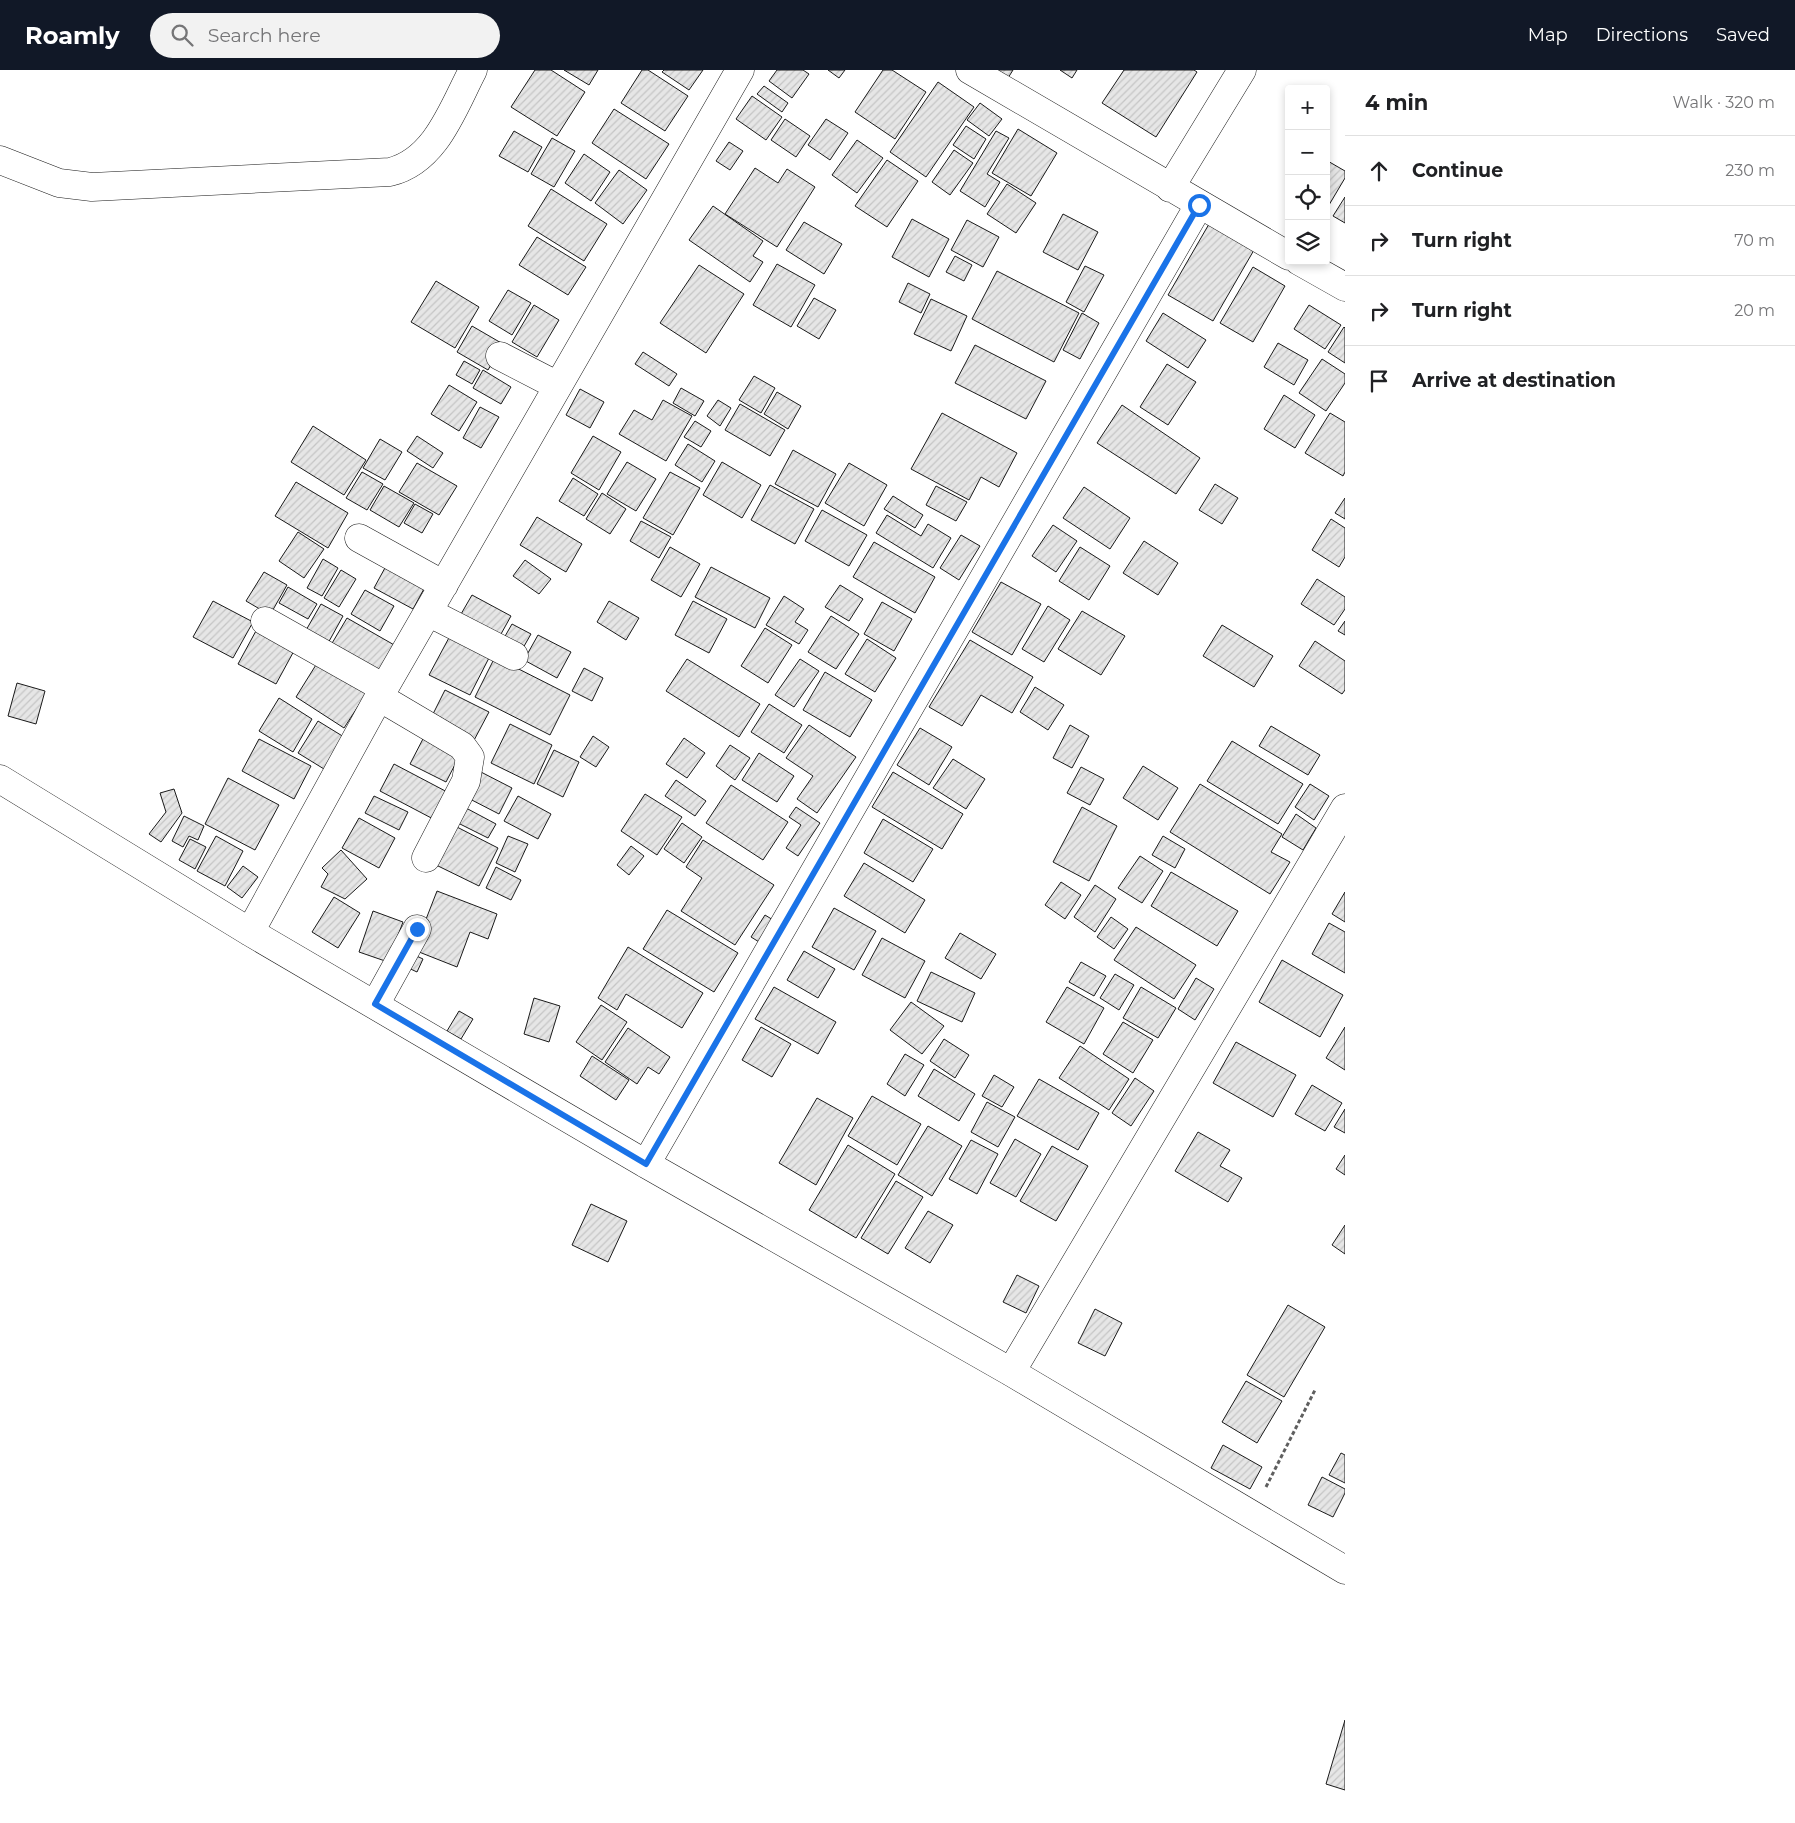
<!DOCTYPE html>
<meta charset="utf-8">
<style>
body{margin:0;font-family:Montserrat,sans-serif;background:#f2f2f2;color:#202124}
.controls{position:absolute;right:15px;top:15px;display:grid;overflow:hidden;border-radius:5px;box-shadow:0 2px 8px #0003}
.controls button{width:45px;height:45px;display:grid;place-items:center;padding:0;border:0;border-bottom:1px solid #e0e0e0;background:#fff;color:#202124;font:25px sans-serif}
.stop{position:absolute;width:15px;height:15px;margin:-11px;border:4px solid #1a73e8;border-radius:50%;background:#fff}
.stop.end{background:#1a73e8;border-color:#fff;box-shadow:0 1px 5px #0008}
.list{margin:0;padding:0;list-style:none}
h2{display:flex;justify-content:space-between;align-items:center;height:65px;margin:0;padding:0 20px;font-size:21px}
h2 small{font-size:16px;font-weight:400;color:#757577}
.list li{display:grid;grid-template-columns:32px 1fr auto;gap:15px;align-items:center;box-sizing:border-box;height:70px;padding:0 20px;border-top:1px solid #e0e0e0}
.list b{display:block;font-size:19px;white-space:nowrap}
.list em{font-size:16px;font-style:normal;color:#757577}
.icon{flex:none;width:28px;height:28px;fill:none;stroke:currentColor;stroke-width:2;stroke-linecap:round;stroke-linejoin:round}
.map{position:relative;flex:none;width:1345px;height:1753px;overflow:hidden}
header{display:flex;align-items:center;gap:30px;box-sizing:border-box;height:70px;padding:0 25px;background:#111827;color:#fff}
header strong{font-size:24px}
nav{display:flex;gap:28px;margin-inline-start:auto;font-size:18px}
.search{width:350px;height:45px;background:#f2f2f2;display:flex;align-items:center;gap:12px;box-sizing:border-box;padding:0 18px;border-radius:28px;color:#757577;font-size:19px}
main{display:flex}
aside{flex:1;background:#fff}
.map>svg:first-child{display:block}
.building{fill:url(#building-hatch);stroke:#1a1a1a}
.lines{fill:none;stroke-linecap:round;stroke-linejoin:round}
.minor-casing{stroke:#1a1a1a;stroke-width:29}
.path{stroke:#5f5f5f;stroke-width:3;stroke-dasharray:4 2.5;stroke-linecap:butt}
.minor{stroke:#fff;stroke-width:28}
.route{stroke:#1a73e8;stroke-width:6}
</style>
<header>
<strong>Roamly</strong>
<div class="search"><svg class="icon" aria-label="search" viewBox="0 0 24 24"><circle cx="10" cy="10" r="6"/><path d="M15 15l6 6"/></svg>Search here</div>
<nav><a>Map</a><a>Directions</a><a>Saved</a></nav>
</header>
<main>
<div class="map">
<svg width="1345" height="1753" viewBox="0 0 1345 1753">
<defs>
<pattern id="building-hatch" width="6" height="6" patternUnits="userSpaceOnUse" patternTransform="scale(1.25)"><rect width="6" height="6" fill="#e6e6e6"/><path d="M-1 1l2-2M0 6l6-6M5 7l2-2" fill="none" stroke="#c5c5c5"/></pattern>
</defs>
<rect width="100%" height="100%" fill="#fff"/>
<!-- building -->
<path class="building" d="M535,0H551L585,22L557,66L511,37Z
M564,0H598L589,15Z
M642,0H648L688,26L665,61L621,33Z
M664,0H703L689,20L662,2Z
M777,0H803L809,4L792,28L769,11Z
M828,0H845L839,8Z
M883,0H892L926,22L895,69L855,42Z
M996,0H1013L1008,8Z
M1060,0H1077L1072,8Z
M1124,0H1194L1197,2L1156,67L1102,33Z
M938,12L974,37L926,107L890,82Z
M764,16L788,33L782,42L757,24Z
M752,26L782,47L766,70L736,49Z
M980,33L1002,49L989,66L967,50Z
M614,39L669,74L646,109L592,73Z
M785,49L810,66L796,87L771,70Z
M826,49L848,63L830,90L808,75Z
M966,56L986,69L974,89L953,75Z
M1018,59L1057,83L1031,126L992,103Z
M514,61L542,77L528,102L499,86Z
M996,61L1009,68L987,104L1000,112L985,137L960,121Z
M552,68L575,81L554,117L531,104Z
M857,70L883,88L857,123L832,105Z
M729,72L743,81L730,100L716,91Z
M954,80L973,93L950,125L932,112Z
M584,84L610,102L591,131L565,113Z
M887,90L918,111L887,157L855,136Z
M1326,90L1345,101V108L1326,140Z
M755,98L778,113L787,99L815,117L777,177L725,144Z
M619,100L647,120L623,154L595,133Z
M1007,114L1036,133L1016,163L987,144Z
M551,119L607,154L584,191L528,156Z
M1345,127V153L1333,146Z
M713,136L763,171L753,186L763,192L750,212L689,170Z
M1063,144L1098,162L1078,200L1043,182Z
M912,149L949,169L929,207L892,187Z
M967,150L999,167L983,197L951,180Z
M804,152L842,174L824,204L786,180Z
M1209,154L1254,180L1213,251L1168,225Z
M537,167L586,197L568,225L519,195Z
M955,186L972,195L964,211L946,202Z
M777,194L815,215L791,257L753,235Z
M699,195L744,224L706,283L660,253Z
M1085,196L1104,205L1084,242L1066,232Z
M1253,197L1285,216L1253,272L1220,253Z
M997,201L1079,243L1054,292L972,249Z
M436,211L479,237L455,278L411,252Z
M908,213L930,224L921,243L899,232Z
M508,220L531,233L512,265L489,251Z
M814,228L836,240L819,269L797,256Z
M931,229L967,246L951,281L914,264Z
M534,235L559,250L537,287L512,272Z
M1309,235L1341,255L1325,279L1294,259Z
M1082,243L1099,253L1080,289L1063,280Z
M1163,243L1206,270L1188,298L1146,271Z
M472,256L503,274L488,300L457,282Z
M1344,257L1345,258V293L1328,282Z
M1278,273L1308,290L1294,315L1264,297Z
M975,275L1046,311L1026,349L955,313Z
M643,282L677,304L669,316L635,294Z
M1322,289L1345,304V313L1326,341L1299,323Z
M464,291L480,300L472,314L456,305Z
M1167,294L1196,312L1168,355L1140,337Z
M483,300L511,317L501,334L473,318Z
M754,306L775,318L761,343L739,330Z
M449,315L477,332L459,361L431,344Z
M681,318L704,331L695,346L673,333Z
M580,319L604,332L590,358L566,345Z
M777,322L801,336L788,359L764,344Z
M1284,325L1315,345L1295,378L1264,359Z
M663,330L692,346L666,391L619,364L634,340L652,350Z
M718,330L731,338L720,356L707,346Z
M740,334L785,360L770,386L725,360Z
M1122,335L1200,388L1176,424L1097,373Z
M480,337L499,347L481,378L463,368Z
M942,343L1017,383L999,417L981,407L969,430L911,399Z
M1330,343L1345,352V402L1343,406L1305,383Z
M695,351L711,361L701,377L684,367Z
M313,356L366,390L344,425L291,392Z
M417,366L443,383L433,398L407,381Z
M593,366L621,382L599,420L571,403Z
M380,369L402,382L385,410L363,398Z
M688,374L715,391L702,412L675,395Z
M793,380L836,404L818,437L775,414Z
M627,392L656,409L636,441L607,424Z
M722,392L761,415L742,448L703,425Z
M417,393L457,416L439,445L399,422Z
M849,393L887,415L864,456L825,433Z
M362,402L383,414L367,440L346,428Z
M670,402L700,418L673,465L643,448Z
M573,408L598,424L584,446L559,431Z
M296,412L348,443L328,478L275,446Z
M1215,414L1238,428L1222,454L1199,440Z
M770,415L814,439L795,474L751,450Z
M384,416L414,433L399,457L370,440Z
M936,416L967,432L956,451L926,435Z
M1084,417L1130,448L1110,479L1063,448Z
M602,423L626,439L610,464L586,449Z
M893,426L923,445L915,458L884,439Z
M1345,428V449L1335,443Z
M415,434L433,444L422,463L404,453Z
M822,440L867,465L849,496L805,471Z
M887,445L921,466L928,454L951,468L933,498L876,463Z
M537,447L582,474L566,502L520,475Z
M1331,449L1345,458V487L1339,497L1312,480Z
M641,451L671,467L659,488L630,471Z
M1053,455L1077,471L1056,502L1032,486Z
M298,462L324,479L304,508L279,491Z
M961,465L980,476L959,510L940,498Z
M1144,471L1178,493L1158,525L1123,503Z
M874,472L935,507L915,543L853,507Z
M670,477L700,494L681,527L651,510Z
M1080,477L1110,496L1089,530L1059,511Z
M323,489L338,498L322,526L307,518Z
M525,490L551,509L539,524L513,506Z
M386,496L425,517L413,539L374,518Z
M711,497L770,528L755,558L695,527Z
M341,500L356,509L339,537L324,528Z
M264,502L287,515L270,545L246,531Z
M1317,509L1345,527V539L1334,555L1301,534Z
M1001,512L1041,534L1012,585L972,562Z
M840,515L863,529L849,551L825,537Z
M288,517L317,534L308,549L279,533Z
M365,520L394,536L380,561L351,544Z
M472,525L511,546L496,573L457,551Z
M784,526L804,539L795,552L808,560L799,574L766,555Z
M213,531L253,552L233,588L193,567Z
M609,531L639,548L626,570L597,552Z
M693,531L727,549L709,583L675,565Z
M882,532L912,549L894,581L864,564Z
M321,534L343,546L327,575L305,562Z
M1048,536L1070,550L1044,592L1022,579Z
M1082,541L1125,566L1101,605L1058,579Z
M831,546L859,564L836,599L808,582Z
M347,548L396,576L377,608L328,580Z
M1345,551V565L1338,561Z
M512,554L531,564L519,585L500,575Z
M1222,555L1273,586L1254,617L1203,586Z
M765,558L792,575L768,613L741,596Z
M257,559L295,579L276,614L238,594Z
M451,564L491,584L470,625L429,605Z
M538,565L571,582L557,608L524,590Z
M867,569L896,588L875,622L845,604Z
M970,570L1033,607L1012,643L981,625L962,656L929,637Z
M1315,571L1345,591V620L1342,624L1299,596Z
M495,587L570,625L550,665L475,627Z
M687,589L760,634L739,667L666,621Z
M800,589L819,601L794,637L775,625Z
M319,590L368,621L344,658L296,627Z
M584,598L603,608L592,631L572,621Z
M825,602L872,630L850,667L803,640Z
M17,613L45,621L36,654L8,646Z
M1035,617L1064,635L1048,660L1020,642Z
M445,620L489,642L472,674L429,652Z
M279,628L312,649L293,682L259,661Z
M769,634L802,655L784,683L751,662Z
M318,651L344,667L324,699L298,683Z
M510,654L552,675L534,714L491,693Z
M809,655L856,687L817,743L797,729L813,706L786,688Z
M1070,655L1089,666L1072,698L1053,688Z
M1271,656L1320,685L1308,705L1259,676Z
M920,658L952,677L929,715L897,695Z
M425,665L461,683L446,712L410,694Z
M593,666L609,677L596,697L580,687Z
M684,668L705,683L687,708L666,694Z
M259,669L311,696L294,729L242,701Z
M1232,671L1303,714L1278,754L1207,711Z
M730,675L750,688L735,710L716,696Z
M554,680L579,692L563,727L537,714Z
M759,683L794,706L777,732L742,710Z
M953,689L985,709L966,739L933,718Z
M394,694L451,724L437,751L380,721Z
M1143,696L1178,718L1158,750L1123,728Z
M1081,697L1104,709L1090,735L1067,723Z
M479,701L512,718L499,744L466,727Z
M893,702L963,744L942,779L872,737Z
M228,708L279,735L255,780L205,754Z
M676,710L706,731L695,746L665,726Z
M1200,714L1282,764L1271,782L1290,792L1270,824L1170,762Z
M1310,714L1329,726L1314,750L1295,737Z
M731,715L788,752L763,790L706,753Z
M174,719L182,743L161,772L149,764L166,742L160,723Z
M645,724L682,747L657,785L621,761Z
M374,726L408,742L399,760L365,743Z
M518,726L551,744L538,769L504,751Z
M796,737L820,753L798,786L786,778L801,755L789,747Z
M1082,737L1117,756L1089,811L1053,792Z
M466,738L496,754L488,768L458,753Z
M1296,744L1316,758L1303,780L1282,767Z
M184,746L204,756L198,770L189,766L183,777L172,771Z
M359,748L395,768L379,798L342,778Z
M883,749L933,779L913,812L864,783Z
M682,753L702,767L684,793L664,779Z
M453,755L498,778L479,816L434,794Z
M216,766L243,781L225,816L197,801Z
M508,766L528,774L515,802L496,793Z
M1163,766L1185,779L1175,798L1152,785Z
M190,769L206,777L195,799L179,790Z
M703,770L774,815L735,875L681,841L702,808L686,797Z
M631,776L644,786L629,805L617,795Z
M341,780L367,809L345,829L321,817L328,804L322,798Z
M1140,786L1163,801L1142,833L1118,818Z
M864,793L925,830L905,863L844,826Z
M243,796L258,807L242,828L227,817Z
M496,797L521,810L511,830L486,818Z
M1171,802L1238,841L1217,876L1151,836Z
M1061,812L1081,825L1065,849L1045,835Z
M1095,815L1116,829L1095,862L1074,847Z
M437,821L497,844L488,869L470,862L457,897L414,880Z
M1345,822V852L1332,844Z
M334,827L360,843L338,878L312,862Z
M834,838L876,861L854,900L812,877Z
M667,840L738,883L714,922L643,879Z
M373,841L403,852L388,892L359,882Z
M765,845L778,853L764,875L751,867Z
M1111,847L1128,859L1114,879L1097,867Z
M1329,853L1345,862V903L1312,884Z
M1136,857L1196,895L1174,929L1114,890Z
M960,863L996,884L981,909L945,888Z
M882,868L925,891L905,928L862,905Z
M628,877L703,923L682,958L626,924L617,940L598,928Z
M804,881L835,899L818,928L787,910Z
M408,882L423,889L417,902L402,895Z
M1282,890L1343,925L1320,967L1259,932Z
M1081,892L1106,906L1094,926L1069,912Z
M931,902L975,923L962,952L917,931Z
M1115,904L1134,915L1119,940L1100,928Z
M1196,908L1214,919L1195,950L1178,939Z
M774,917L836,952L818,984L755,949Z
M1067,917L1104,938L1084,974L1046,952Z
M1141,917L1176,938L1158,968L1123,948Z
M534,928L560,936L549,972L524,964Z
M911,932L944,956L922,984L890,960Z
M601,935L627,952L602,990L576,972Z
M459,941L473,949L461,969L447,961Z
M1123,952L1153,970L1133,1003L1103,984Z
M761,957L791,974L772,1007L742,990Z
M1345,957V1000L1326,988Z
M628,958L670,987L659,1004L648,997L637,1014L605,992Z
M944,969L969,985L955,1008L930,991Z
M1236,972L1296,1005L1273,1047L1213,1013Z
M1080,976L1129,1009L1109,1040L1059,1008Z
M905,984L924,995L905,1026L887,1014Z
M592,986L629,1010L616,1030L580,1006Z
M934,999L975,1024L959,1051L918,1026Z
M994,1005L1014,1017L1002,1037L982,1026Z
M1135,1008L1154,1021L1131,1056L1112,1043Z
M1039,1009L1099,1043L1078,1080L1017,1046Z
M1312,1015L1342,1033L1325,1061L1295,1044Z
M872,1026L921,1054L897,1095L848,1066Z
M817,1028L853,1048L816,1115L779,1093Z
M987,1032L1015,1047L998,1077L971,1062Z
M1345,1039V1063L1334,1057Z
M928,1056L962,1076L932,1126L898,1105Z
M1198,1062L1230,1080L1220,1096L1242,1108L1228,1132L1175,1101Z
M1015,1069L1041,1084L1016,1127L990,1113Z
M971,1070L998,1084L977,1124L949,1109Z
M848,1075L895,1104L856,1168L809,1140Z
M1052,1076L1088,1096L1056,1151L1020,1131Z
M1345,1085V1105L1336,1099Z
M896,1111L923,1127L888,1184L861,1168Z
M591,1134L627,1151L608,1192L572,1175Z
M928,1141L953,1155L930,1193L905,1178Z
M1345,1155V1184L1332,1175Z
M1017,1205L1039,1216L1026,1243L1003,1232Z
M1288,1235L1325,1257L1284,1327L1247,1305Z
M1095,1239L1122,1253L1105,1286L1078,1273Z
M1246,1311L1282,1331L1257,1373L1222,1352Z
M1223,1375L1262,1397L1250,1419L1211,1398Z
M1341,1383L1345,1385V1413L1329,1405Z
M1322,1407L1345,1419V1423L1333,1447L1308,1435Z
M1345,1650V1720L1326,1714Z"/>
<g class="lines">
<defs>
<path id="minor" d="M970,0L1289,186
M0,90L59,113L92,117L390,102C436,91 453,38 473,0
M1170,118L1242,0
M1299,191L1345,217
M500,286L558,316
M359,468L444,515
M428,542L514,586
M265,551L384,618
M379,627L462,676L470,687L466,711L426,788
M0,709L250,862L646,1094L1011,1302L1345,1500
M250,862L379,627L740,0
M375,935L417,859
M646,1094L1199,135
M1011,1302L1345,738"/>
</defs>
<!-- minor casing -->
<use href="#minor" class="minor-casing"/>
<!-- path -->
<path class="path" d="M1266,1417L1315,1320"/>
<!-- minor -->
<use href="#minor" class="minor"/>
</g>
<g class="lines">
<!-- route -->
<path class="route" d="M417,859L375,934L646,1094L1199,135"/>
</g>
</svg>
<div class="controls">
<button>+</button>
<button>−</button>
<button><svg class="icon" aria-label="locate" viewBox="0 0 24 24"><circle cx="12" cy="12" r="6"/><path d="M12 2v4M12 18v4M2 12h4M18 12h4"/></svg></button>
<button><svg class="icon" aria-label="layers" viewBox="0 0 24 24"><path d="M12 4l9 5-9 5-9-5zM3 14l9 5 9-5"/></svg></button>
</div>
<div class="stop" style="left:1199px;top:135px"></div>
<div class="stop end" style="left:417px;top:859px"></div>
</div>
<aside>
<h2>4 min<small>Walk · 320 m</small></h2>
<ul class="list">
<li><svg class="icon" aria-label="ahead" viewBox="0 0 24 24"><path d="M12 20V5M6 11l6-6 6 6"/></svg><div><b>Continue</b></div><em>230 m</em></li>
<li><svg class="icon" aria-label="right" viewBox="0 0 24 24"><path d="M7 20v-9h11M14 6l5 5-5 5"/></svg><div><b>Turn right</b></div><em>70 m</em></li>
<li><svg class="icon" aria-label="right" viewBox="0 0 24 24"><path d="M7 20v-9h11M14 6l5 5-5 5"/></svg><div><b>Turn right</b></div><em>20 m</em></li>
<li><svg class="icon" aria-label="arrive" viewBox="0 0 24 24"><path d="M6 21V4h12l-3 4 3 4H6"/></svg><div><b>Arrive at destination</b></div></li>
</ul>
</aside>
</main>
